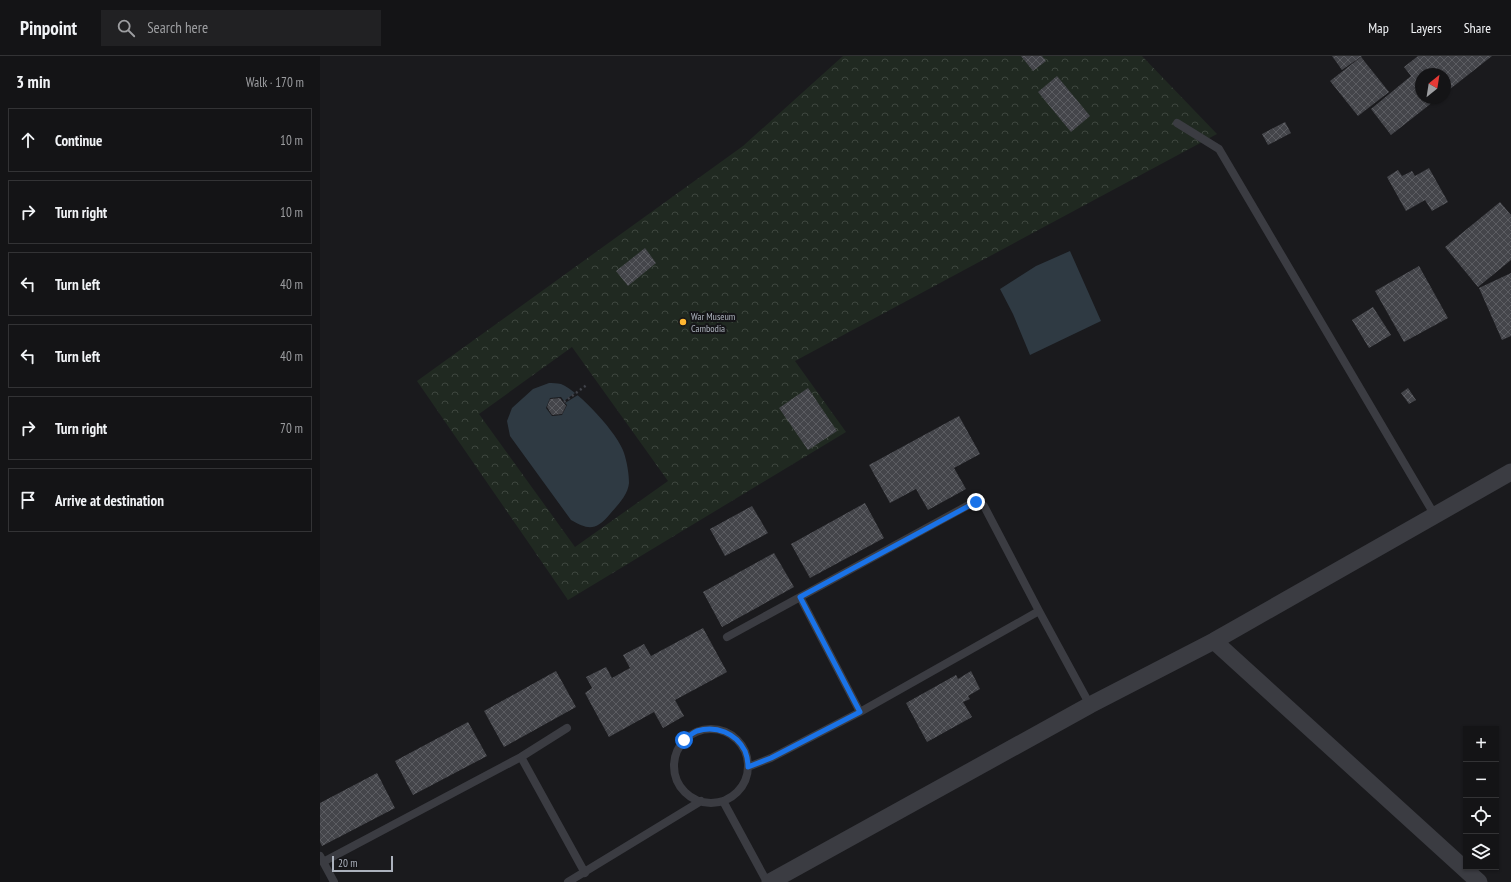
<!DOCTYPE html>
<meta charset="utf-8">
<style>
body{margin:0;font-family:"PT Sans Narrow",sans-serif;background:#212123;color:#f1f3f6}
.controls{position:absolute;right:12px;bottom:12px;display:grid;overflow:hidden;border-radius:0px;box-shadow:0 1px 3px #0004}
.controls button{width:36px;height:36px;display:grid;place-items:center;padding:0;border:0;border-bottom:1px solid #333335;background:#141416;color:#f1f3f6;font:20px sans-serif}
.compass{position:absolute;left:1095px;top:12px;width:36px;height:36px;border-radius:50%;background:#141416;box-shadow:0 1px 3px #0004;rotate:30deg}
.scale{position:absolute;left:12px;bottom:10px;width:61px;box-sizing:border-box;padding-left:4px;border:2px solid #acb2bd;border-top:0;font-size:11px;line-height:14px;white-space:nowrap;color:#acb2bd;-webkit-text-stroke:3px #151518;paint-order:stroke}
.stop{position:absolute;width:12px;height:12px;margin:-9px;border:3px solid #1a73e8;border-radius:50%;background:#fff}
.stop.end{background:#1a73e8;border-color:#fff;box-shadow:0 1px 4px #0008}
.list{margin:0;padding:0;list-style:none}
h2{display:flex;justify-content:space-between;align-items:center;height:52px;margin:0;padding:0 16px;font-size:17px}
h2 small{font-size:13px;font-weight:400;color:#9d9ea1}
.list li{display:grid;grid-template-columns:26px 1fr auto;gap:12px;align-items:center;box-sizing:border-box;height:64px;margin:0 8px 8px;padding:0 8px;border:1px solid #333335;border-radius:0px}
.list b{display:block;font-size:15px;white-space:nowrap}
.list em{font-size:13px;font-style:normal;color:#9d9ea1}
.icon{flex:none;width:22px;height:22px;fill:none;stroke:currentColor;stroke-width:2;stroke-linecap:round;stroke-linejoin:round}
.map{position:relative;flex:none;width:1191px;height:826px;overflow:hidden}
header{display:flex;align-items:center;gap:24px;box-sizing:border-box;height:56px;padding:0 20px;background:#141416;border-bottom:1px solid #333335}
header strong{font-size:19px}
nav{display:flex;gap:22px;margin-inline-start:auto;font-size:14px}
.search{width:280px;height:36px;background:#212123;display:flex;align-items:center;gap:10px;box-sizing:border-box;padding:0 14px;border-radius:0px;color:#9d9ea1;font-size:15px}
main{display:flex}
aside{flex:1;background:#141416}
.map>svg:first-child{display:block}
.forest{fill:url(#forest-crowns);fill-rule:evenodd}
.water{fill:#2f3a43}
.pier{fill:#1a1a1d}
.building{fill:url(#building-cross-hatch)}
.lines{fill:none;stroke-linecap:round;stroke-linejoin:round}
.path{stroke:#41434a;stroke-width:2.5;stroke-dasharray:2 3;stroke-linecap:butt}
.lane{stroke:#3b3c42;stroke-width:8}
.street{stroke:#3b3c42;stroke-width:17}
.route{stroke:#1a73e8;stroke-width:5}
.poi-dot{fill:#ffb731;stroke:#151518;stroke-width:1.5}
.labels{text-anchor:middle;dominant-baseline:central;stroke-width:4;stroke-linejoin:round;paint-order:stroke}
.poi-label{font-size:10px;fill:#acb2bd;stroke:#151518;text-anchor:start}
</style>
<header>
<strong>Pinpoint</strong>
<div class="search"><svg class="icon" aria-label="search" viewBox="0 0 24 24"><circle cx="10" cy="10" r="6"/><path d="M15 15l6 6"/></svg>Search here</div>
<nav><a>Map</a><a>Layers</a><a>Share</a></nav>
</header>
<main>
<aside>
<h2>3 min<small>Walk · 170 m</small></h2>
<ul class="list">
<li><svg class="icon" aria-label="ahead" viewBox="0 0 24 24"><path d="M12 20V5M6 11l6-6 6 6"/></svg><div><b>Continue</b></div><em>10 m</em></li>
<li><svg class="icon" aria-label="right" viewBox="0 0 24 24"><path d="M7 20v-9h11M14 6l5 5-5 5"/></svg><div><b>Turn right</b></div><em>10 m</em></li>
<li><svg class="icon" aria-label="left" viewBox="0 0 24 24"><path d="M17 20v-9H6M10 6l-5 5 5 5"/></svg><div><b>Turn left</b></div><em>40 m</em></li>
<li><svg class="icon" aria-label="left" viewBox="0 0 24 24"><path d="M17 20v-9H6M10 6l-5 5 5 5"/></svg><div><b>Turn left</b></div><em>40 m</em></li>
<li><svg class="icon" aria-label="right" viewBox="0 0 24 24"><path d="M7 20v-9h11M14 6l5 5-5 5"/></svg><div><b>Turn right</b></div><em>70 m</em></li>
<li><svg class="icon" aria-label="arrive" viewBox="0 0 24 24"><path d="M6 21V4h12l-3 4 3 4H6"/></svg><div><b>Arrive at destination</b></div></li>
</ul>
</aside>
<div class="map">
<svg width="1191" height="826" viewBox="0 0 1191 826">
<defs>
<pattern id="forest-crowns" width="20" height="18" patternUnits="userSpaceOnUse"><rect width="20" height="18" fill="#202921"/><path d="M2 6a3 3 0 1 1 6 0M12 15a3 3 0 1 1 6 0" fill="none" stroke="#3e463f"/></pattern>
<pattern id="building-cross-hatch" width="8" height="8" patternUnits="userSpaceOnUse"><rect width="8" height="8" fill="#44454a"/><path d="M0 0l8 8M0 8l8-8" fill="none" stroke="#5c5d62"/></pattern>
</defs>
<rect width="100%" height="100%" fill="#1a1a1d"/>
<!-- forest -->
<path class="forest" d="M523,0H822L897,78L475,305L526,376L248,544L97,325L423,90ZM252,291L348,425L255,491L159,358Z"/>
<!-- water -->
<path class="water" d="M750,195L781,265L710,299L693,258L680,233L716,210Z
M229,327C232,327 237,327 241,328C259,335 299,379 304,397C307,406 309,418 309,427C308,439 297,450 290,458C276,475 268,474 251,464L190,380L187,365L192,352L213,333Z"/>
<!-- pier -->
<path class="pier" d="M255,337L258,339L245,347L247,349L242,359L232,360L226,352L230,342L241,341L244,345Z"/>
<!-- building -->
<path class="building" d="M701,0H722L726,5L713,15Z
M1012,0H1042L1022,14Z
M1098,0H1172L1125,37V18H1101V42H1118L1071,79L1051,53L1091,20L1084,11Z
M1041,1L1069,36L1038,60L1010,25Z
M737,20L770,60L751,76L718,36Z
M965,66L971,77L948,89L942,78Z
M1109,112L1128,146L1112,155L1105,144L1086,155L1067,121L1078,114L1082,120L1092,115L1095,120Z
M1180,146L1191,159V204L1158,231L1125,191Z
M325,192L336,207L308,230L296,215Z
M1099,210L1128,262L1084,286L1055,235Z
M1191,217V280L1182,284L1159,232Z
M1053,251L1071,279L1049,292L1032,264Z
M488,332L517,375L488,394L459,352Z
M1088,332L1096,344L1089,348L1081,337Z
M240,342L246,350L242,358L232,359L227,351L230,343Z
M639,360L660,398L634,412L646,433L608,454L596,433L570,447L549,409Z
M545,447L564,482L490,522L471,488Z
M432,450L448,477L405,500L390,473Z
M454,497L474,531L402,571L383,536Z
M383,572L407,616L355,644L364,660L343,672L334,656L289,681L265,637L272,632L266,621L286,611L292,622L310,612L303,599L324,588L331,600Z
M236,615L256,651L184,691L164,655Z
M651,615L660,633L648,640L650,643L643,646L652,661L607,686L586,647L636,619L638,623Z
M148,666L167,700L93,739L75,705Z
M57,717L75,752L2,790L0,786V747Z"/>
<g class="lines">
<!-- path -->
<path class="path" d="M244,346L268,328"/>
<!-- lane -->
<path class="lane" d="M857,67L899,93L1114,458
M480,541L540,656
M407,581L656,445L664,450L719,555L770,649
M354 710a37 37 0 1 1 74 0a37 37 0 1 1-74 0Z
M201,701L265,817
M428,711L451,702L540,656L719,555
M403,745L447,826
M0,800L14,826
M3,806L201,701L247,672
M248,826L381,745"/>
<!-- street -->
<path class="street" d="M894,585L1159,826
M450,826L770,649L894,585L1191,416"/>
</g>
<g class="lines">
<!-- route -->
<path class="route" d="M364,684C368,681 372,677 377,675C396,669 416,677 425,695C427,700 428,706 428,711L451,702L540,656L480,541L656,446"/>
</g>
<!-- markers -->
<circle class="poi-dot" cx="363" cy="266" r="4"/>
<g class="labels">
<!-- poi labels -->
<g class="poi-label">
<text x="371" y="260">War Museum<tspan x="371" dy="12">Cambodia</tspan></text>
</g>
</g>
</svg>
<div class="controls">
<button>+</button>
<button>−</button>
<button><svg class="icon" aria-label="locate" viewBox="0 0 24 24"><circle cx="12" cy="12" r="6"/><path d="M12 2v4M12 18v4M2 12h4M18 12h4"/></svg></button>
<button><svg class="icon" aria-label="layers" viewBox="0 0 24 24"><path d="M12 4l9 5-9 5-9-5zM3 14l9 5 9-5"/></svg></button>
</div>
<svg class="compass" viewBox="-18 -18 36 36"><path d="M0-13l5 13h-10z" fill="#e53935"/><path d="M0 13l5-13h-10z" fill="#9d9ea1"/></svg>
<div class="scale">20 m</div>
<div class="stop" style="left:364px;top:684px"></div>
<div class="stop end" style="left:656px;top:446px"></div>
</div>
</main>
